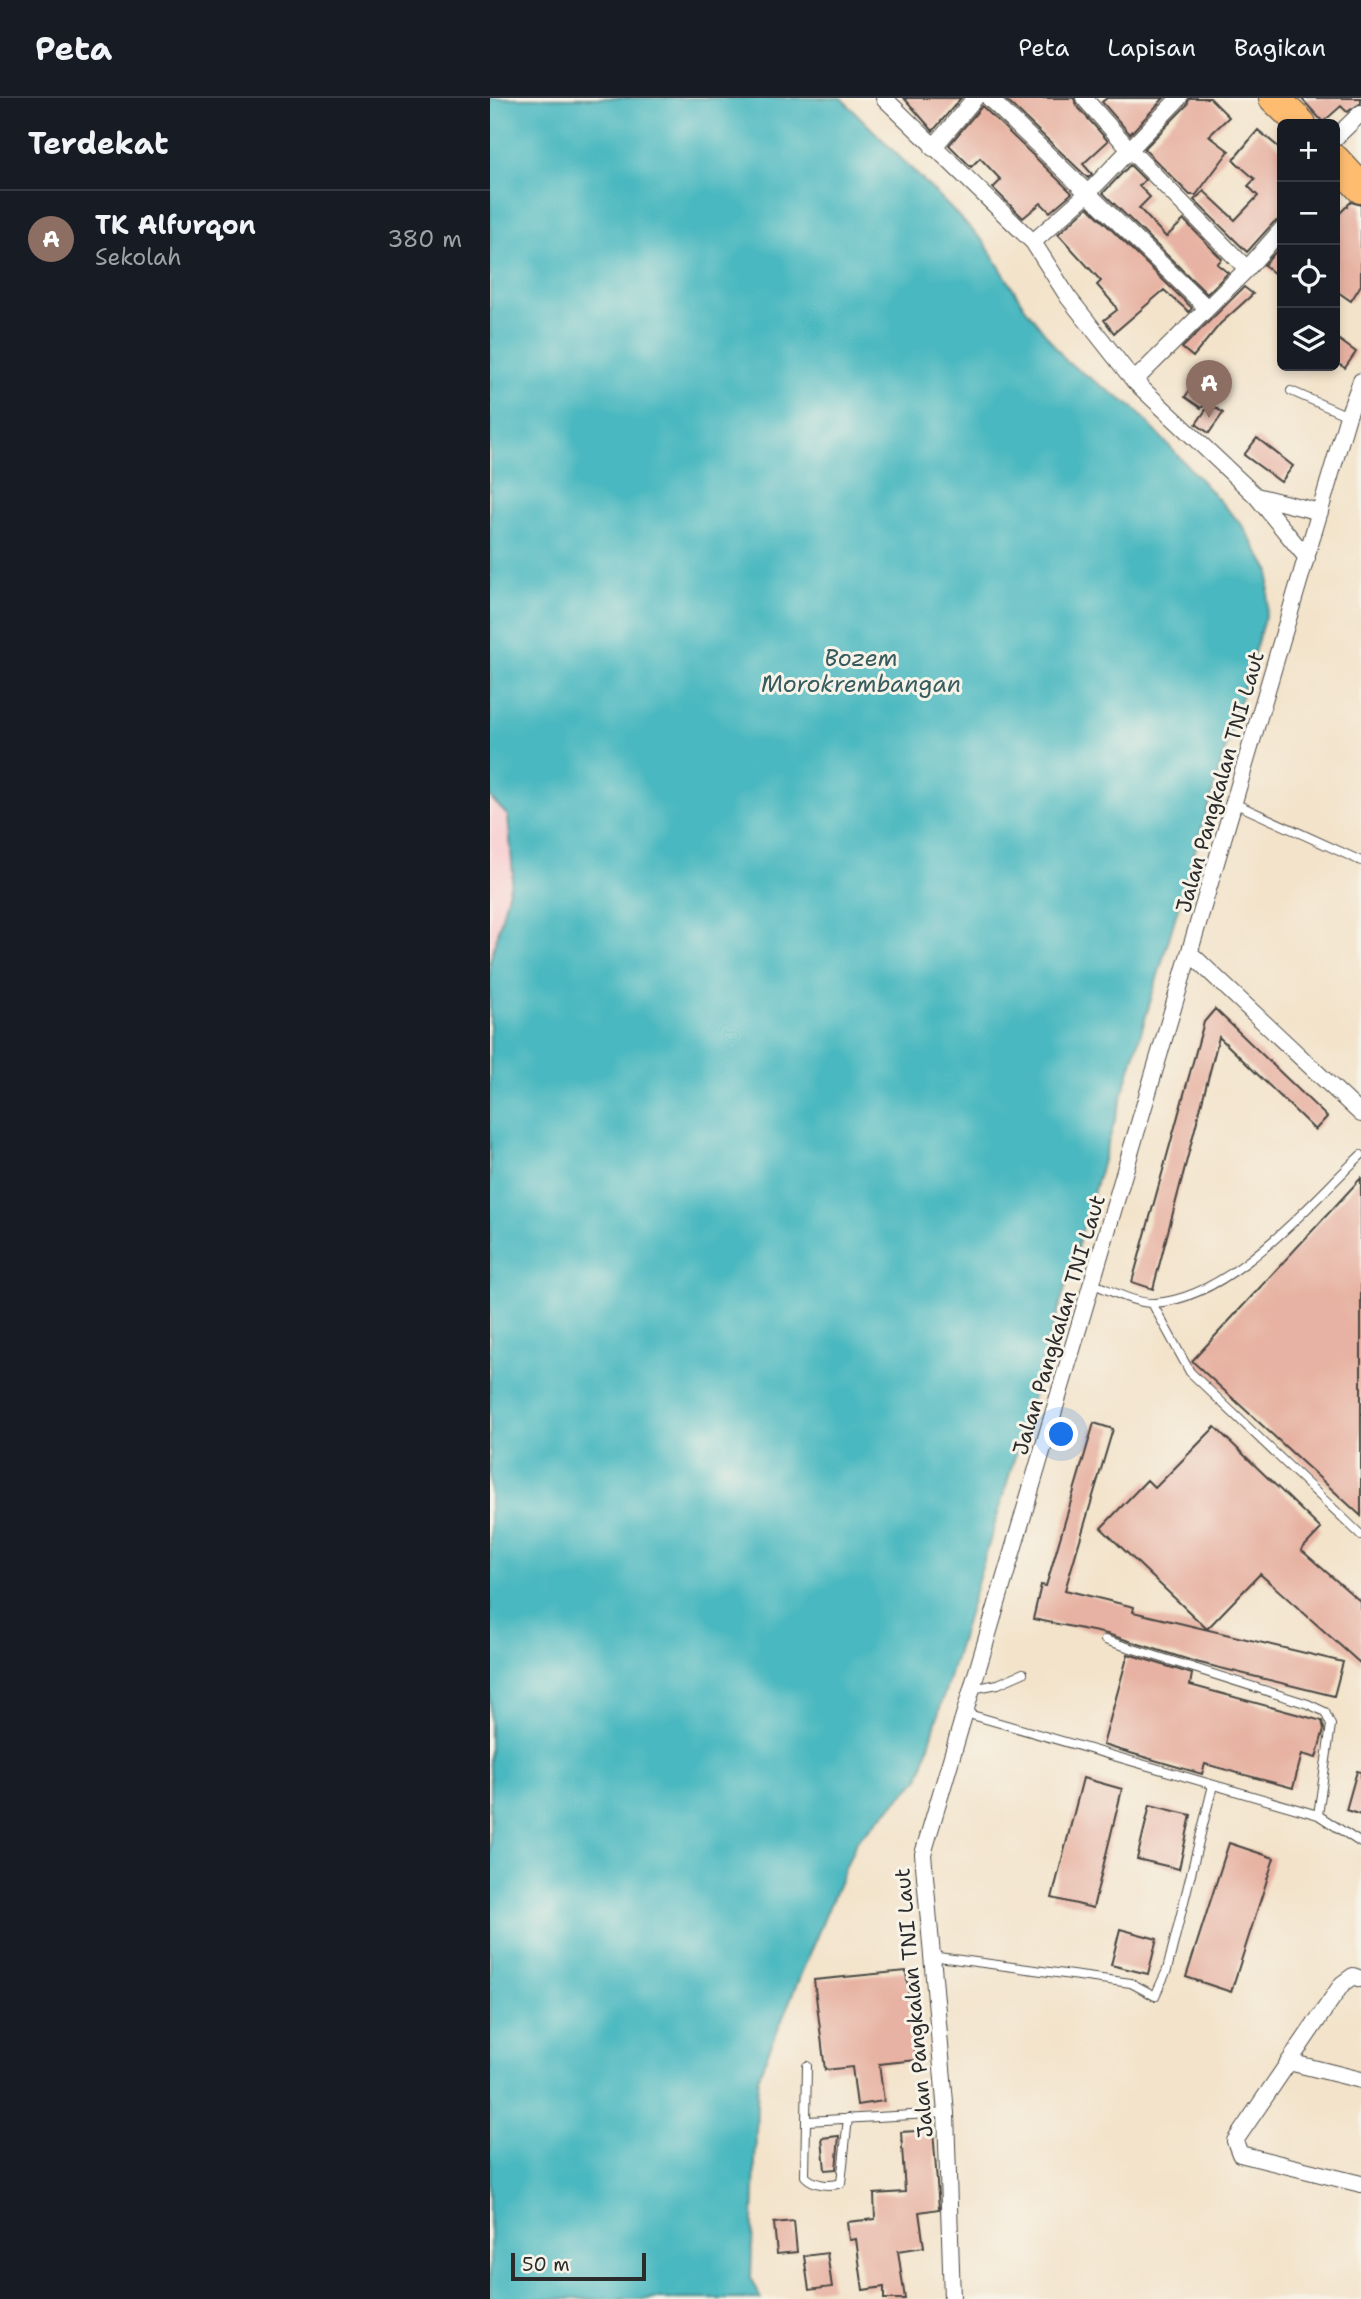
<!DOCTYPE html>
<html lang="id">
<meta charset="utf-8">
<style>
body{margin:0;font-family:"Shantell Sans",sans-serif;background:#20242c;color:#f1f3f6}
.controls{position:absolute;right:21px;top:21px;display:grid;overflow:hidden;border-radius:10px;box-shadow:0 4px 10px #0003}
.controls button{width:63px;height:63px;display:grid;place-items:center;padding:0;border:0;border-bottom:2px solid #363941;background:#171b24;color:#f1f3f6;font:35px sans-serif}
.scale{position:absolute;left:21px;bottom:18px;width:135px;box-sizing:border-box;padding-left:7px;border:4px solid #2b2b2b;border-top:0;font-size:19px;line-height:24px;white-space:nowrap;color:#2b2b2b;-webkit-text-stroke:5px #f7f3e8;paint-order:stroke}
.you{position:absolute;left:572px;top:1337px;width:24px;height:24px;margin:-18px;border:5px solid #fff;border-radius:50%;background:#1a73e8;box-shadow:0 0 0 10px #1a73e833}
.badge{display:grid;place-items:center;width:46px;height:46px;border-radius:50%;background:#1f6fb2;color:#fff;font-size:23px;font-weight:700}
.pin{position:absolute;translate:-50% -58px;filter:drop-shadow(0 2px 4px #0008)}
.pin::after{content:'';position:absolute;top:37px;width:24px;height:21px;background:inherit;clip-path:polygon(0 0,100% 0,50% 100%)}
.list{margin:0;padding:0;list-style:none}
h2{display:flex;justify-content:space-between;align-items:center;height:91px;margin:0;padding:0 28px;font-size:30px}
h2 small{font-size:23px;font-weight:400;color:#9ea1a6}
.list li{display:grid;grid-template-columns:46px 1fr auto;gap:21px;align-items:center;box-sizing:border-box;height:98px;padding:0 28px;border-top:2px solid #363941}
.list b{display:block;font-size:26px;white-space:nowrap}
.list p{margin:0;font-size:23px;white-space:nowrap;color:#9ea1a6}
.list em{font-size:23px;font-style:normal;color:#9ea1a6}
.icon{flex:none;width:38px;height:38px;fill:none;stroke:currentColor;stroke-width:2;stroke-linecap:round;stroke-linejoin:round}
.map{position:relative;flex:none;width:871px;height:2201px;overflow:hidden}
header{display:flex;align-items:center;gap:42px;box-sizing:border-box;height:98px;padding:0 35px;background:#171b24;border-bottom:2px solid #363941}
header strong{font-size:33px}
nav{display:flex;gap:38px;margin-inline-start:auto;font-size:24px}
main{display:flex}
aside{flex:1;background:#171b24}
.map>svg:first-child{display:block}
.built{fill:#f7cfd2}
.water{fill:#49b8c0;stroke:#3a7276;stroke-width:2}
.building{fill:#e7b2a3}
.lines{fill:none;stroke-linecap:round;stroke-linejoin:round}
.lane-casing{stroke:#494743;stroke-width:10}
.street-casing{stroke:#494743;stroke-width:18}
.highway-casing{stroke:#494743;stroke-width:32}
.lane{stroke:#fff;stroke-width:8}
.street{stroke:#fff;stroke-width:16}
.highway{stroke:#febc71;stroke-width:30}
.labels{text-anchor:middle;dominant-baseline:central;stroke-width:6;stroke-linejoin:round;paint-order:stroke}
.street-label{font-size:21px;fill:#2b2b2b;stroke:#f7f3e8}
.water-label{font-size:23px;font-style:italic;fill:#365c5f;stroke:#f7f3e8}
</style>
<header>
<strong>Peta</strong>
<nav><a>Peta</a><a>Lapisan</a><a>Bagikan</a></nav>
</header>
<main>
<aside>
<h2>Terdekat<small></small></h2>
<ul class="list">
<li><span class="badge" style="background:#8d6e63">A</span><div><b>TK Alfurqon</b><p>Sekolah</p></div><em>380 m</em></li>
</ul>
</aside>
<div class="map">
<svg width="871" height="2201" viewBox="0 0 871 2201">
<rect width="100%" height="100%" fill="#f7f3e8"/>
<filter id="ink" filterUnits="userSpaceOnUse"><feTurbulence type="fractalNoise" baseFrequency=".0143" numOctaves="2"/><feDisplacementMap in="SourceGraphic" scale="14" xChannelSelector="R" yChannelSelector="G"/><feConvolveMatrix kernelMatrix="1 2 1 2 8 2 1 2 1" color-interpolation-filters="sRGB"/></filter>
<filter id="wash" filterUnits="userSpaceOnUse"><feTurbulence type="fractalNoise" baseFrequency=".00686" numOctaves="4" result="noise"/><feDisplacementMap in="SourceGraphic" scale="28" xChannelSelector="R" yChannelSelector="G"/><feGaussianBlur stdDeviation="1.57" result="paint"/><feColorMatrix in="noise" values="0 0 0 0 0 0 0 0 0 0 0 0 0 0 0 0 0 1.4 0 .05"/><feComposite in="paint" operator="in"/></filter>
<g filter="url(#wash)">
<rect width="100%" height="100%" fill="#f3e3ca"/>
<!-- built -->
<path class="built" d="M0,699L18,718L23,776L0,864Z"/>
<!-- water -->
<path class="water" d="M0,0H351L494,144L534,208L577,264L645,311L752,427L780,474L777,511L429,1681L366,1744L268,1979L261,2181L271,2201H0V864L23,776L18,718L0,699Z"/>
<g id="blocks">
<!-- building -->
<path class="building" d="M414,0H471L443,33Z
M514,0H584L586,7L618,43L593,66L602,76L598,80Z
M617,0H674L640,36L612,4Z
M699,0H720L739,19L719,38L739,53L706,97H700L654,51L697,7Z
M811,0H871V5L857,14L851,8L833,24Z
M492,8L582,95L560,114L551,105L533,120L503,90L511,82L490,60L481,69L459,47Z
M768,32L792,52V121L784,124L757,154L704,102L714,93L745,122L768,98L758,88L765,81L743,62Z
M640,67L655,82L649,88L660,99L649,110L676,139L694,122L732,161L727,166L738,175L717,196L613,95Z
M861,104L871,107V187L861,203L845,192V120Z
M598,109L702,210L699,214L674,192L624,235L614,222L627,212L624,206L607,187L611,183L568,136Z
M792,147V166L785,176L774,167Z
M754,189L763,196L730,226L703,259L692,250Z
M845,239L866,254L855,270L845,264Z
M715,270L736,290L711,310L695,299Z
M720,306L733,315L719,335L706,326Z
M767,340L803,368L791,384L754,357Z
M725,911L837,1019L825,1032L729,939L663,1191L642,1184L714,924Z
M871,1080V1418L702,1263Z
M604,1325L623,1331L575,1492L644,1509L643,1514L853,1564L844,1598L706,1564L617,1536L543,1521L551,1487L556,1488Z
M725,1329L831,1431L811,1452L871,1504V1566L770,1476L717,1531L611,1430L657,1382L665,1390Z
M638,1556L702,1576L700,1587L832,1623L834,1631L826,1660L812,1656L803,1690L715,1666L712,1676L613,1647Z
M867,1673L871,1674V1717L856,1712Z
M593,1680L632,1691L603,1810L562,1800Z
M660,1707L701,1717L689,1771L647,1761Z
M739,1745L784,1760L741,1894L696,1879Z
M630,1831L667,1841L658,1876L621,1867Z
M416,1873L426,1962L389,1966L394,2003L367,2007L362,1969L335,1972L324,1882Z
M443,2032L449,2111L429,2114L434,2149L408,2153L415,2201H394V2189L373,2192L366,2141L359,2142L357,2124L385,2121L384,2096L415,2094L411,2034Z
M349,2038L346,2071L335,2072L332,2040Z
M304,2123L307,2154L287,2156L284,2125Z
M337,2155L342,2189L319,2192L314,2158Z"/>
</g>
</g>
<g filter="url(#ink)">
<use href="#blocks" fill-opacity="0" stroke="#494743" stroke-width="2"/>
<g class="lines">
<defs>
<path id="lane" d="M801,293L858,318
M746,706L871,763
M603,1186C620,1192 646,1206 664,1205C741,1201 818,1107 871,1057
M662,1205L700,1274L871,1437
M615,1542L818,1606L835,1614L841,1627L828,1717
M482,1591L508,1586L533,1575
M475,1615L828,1717L871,1745
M441,1858L641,1885L665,1898L677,1872L723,1687
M317,1968L315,2078C323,2087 340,2089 351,2085L358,2020
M318,2023L456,2015"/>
<path id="street" d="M394,0L543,144L578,199L644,283L766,398L817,460
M499,0L716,209
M594,0L641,53L757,171
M845,40L871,15
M443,50L485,0
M543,144L598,95L689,0
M644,283L757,171L792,131
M766,398L830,414
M701,856L871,1016
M871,1881L863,1878L852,1886L745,2043L750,2056L871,2086
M799,1964L871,1982
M462,2201L456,2015L433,1756L858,318L871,283"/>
<path id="highway" d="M784,0L811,26
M845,62L871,90"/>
</defs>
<!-- lane casing -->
<use href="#lane" class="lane-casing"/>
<!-- street casing -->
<use href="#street" class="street-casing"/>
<!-- highway casing -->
<use href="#highway" class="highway-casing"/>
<!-- lane -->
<use href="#lane" class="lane"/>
<!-- street -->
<use href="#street" class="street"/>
<!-- highway -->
<use href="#highway" class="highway"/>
</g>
</g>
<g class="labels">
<!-- street labels -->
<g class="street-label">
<text transform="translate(730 684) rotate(-74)">Jalan Pangkalan TNI Laut</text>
<text transform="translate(569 1227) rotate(-73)">Jalan Pangkalan TNI Laut</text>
<text transform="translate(424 1905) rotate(-95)">Jalan Pangkalan TNI Laut</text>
</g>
<!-- water labels -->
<g class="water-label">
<text x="371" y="560">Bozem<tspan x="371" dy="26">Morokrembangan</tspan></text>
</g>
</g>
</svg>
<div class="controls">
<button>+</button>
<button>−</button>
<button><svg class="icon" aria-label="locate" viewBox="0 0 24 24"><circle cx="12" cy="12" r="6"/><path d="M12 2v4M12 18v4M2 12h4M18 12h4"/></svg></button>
<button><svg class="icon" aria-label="layers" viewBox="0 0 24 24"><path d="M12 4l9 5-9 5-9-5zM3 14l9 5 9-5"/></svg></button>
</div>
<div class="scale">50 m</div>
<div class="you"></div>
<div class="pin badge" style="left:719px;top:320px;background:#8d6e63">A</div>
</div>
</main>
